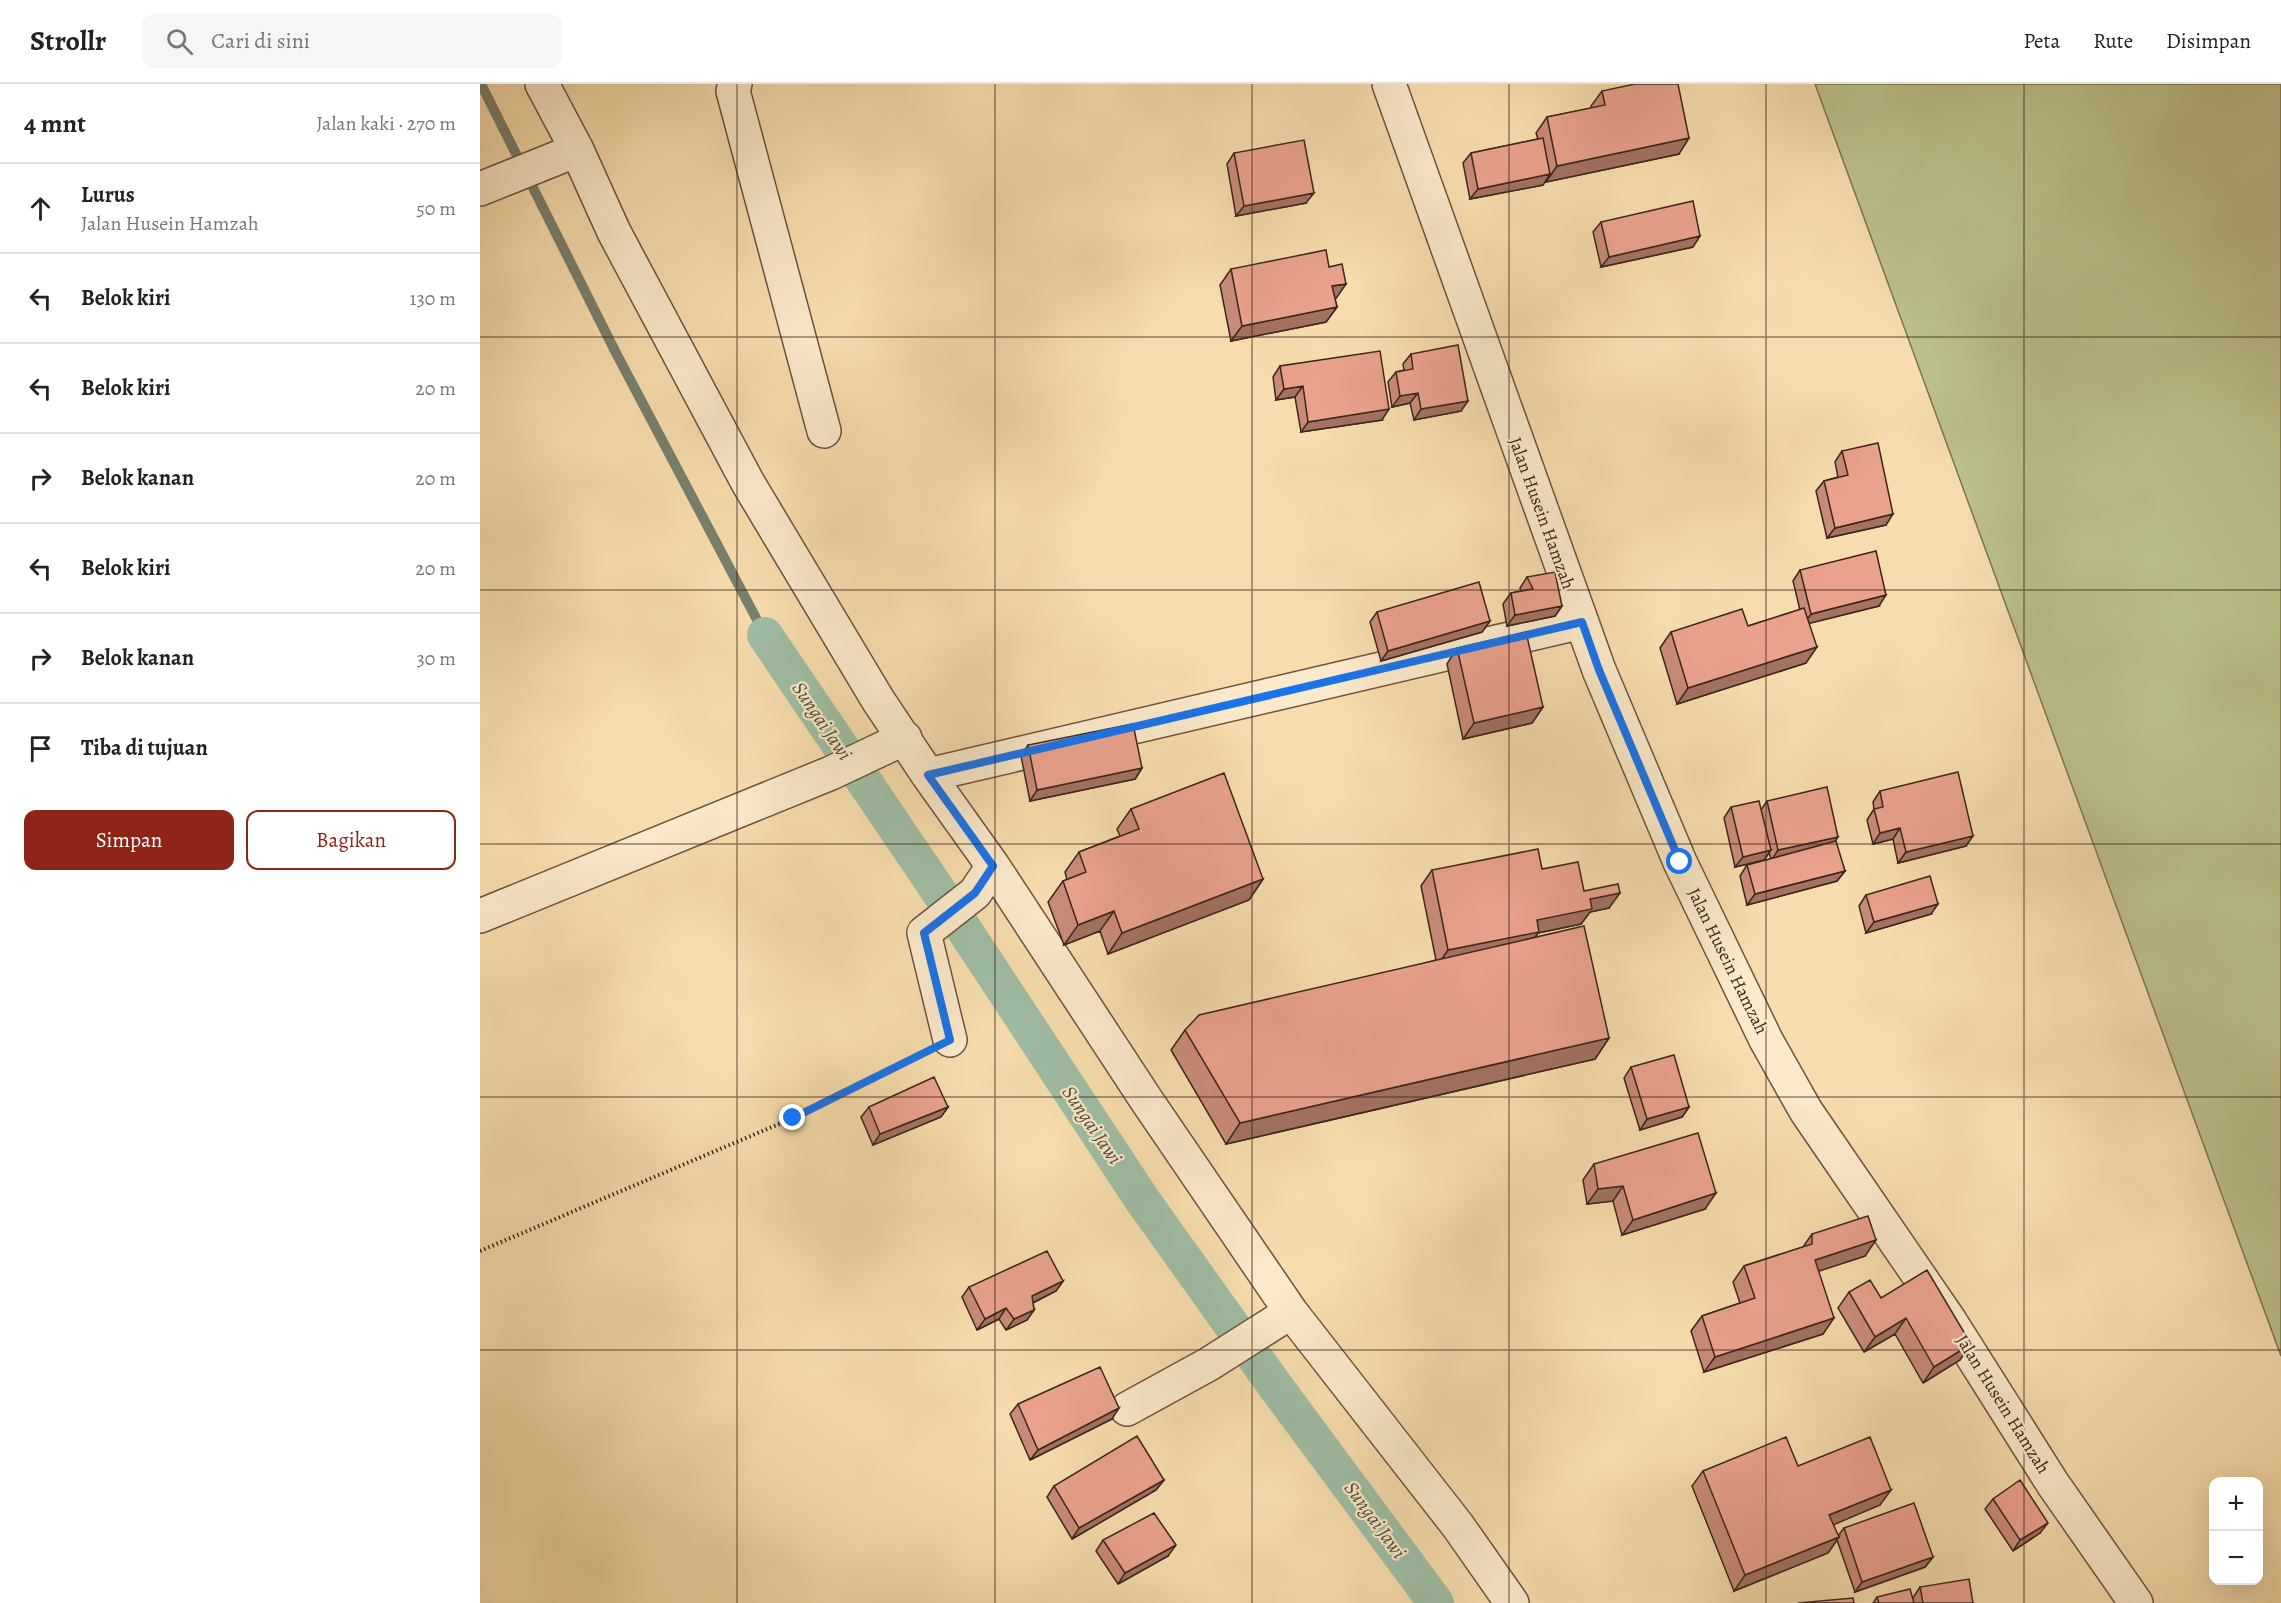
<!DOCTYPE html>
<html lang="id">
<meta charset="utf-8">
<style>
body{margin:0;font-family:Alegreya,serif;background:#f6f6f6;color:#222}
.controls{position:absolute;right:18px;bottom:18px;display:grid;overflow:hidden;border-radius:12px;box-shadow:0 6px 24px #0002}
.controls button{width:54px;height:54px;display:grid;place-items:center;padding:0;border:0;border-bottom:2px solid #e0e0e0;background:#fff;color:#222;font:30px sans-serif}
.stop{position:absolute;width:18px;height:18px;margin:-14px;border:4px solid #1a73e8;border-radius:50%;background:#fff}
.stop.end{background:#1a73e8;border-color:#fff;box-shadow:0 2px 6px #0008}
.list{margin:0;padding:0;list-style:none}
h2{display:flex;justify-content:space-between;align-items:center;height:78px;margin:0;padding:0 24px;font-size:26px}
h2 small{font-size:20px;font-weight:400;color:#767676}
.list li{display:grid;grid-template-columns:39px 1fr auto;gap:18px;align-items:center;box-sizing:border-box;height:90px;padding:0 24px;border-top:2px solid #e0e0e0}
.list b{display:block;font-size:22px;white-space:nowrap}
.list p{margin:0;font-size:20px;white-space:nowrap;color:#767676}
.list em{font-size:20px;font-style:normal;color:#767676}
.actions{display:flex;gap:12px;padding:18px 24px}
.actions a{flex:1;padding:14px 0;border:2px solid #8f2418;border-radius:12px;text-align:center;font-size:21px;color:#8f2418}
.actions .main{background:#8f2418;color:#fff}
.icon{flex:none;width:33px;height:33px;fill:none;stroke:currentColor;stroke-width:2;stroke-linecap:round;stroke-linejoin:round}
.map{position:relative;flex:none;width:1801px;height:1519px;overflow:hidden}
header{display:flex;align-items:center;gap:36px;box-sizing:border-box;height:84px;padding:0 30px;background:#fff;border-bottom:2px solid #e0e0e0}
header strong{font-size:28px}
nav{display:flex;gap:33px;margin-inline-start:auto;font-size:21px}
.search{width:420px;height:54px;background:#f6f6f6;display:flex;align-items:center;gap:15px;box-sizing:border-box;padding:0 21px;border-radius:12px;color:#767676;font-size:22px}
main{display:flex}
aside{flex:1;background:#fff}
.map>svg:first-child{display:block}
.green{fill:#bcc18a;stroke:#7c7453;stroke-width:1.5}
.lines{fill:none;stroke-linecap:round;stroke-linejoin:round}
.stream{stroke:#77816e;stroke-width:10}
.canal{stroke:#9ebda5;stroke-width:36}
.minor-casing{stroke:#6b5440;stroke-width:36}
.path{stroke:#3c261c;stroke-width:4;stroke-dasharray:1.5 3;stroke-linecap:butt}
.minor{stroke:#fae9ca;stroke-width:33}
.wall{fill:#c98b79;stroke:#3c261c;stroke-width:1.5}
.shaded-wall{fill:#a47163;stroke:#3c261c;stroke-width:1.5}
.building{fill:#eaa28d;stroke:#3c261c;stroke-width:1.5}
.route{stroke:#1a73e8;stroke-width:8}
.grid{fill:none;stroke:#3c261c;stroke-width:1.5;stroke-opacity:0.55}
.labels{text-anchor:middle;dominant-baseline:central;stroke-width:4.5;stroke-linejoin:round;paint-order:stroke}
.street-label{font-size:18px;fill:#3c261c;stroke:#fae9ca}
.water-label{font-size:20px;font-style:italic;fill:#544c3e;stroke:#fae9ca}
</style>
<header>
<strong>Strollr</strong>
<div class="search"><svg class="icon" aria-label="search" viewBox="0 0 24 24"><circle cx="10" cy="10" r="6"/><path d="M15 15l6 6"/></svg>Cari di sini</div>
<nav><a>Peta</a><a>Rute</a><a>Disimpan</a></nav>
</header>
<main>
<aside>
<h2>4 mnt<small>Jalan kaki · 270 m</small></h2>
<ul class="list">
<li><svg class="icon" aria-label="ahead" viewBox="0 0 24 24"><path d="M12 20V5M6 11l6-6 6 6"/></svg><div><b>Lurus</b><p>Jalan Husein Hamzah</p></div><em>50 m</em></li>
<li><svg class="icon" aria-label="left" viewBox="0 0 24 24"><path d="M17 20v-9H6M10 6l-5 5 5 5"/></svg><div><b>Belok kiri</b></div><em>130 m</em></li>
<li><svg class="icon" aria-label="left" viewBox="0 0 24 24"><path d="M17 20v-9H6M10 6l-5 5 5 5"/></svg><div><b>Belok kiri</b></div><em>20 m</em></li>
<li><svg class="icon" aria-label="right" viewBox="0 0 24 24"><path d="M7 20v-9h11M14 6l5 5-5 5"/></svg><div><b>Belok kanan</b></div><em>20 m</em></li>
<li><svg class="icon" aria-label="left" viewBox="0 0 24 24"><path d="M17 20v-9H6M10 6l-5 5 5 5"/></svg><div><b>Belok kiri</b></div><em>20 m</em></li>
<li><svg class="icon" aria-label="right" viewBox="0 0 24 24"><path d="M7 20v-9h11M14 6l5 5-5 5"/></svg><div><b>Belok kanan</b></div><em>30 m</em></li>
<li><svg class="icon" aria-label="arrive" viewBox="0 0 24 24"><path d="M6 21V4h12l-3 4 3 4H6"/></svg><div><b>Tiba di tujuan</b></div></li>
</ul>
<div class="actions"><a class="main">Simpan</a><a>Bagikan</a></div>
</aside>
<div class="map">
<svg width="1801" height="1519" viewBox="0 0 1801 1519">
<rect width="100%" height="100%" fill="#f7ddad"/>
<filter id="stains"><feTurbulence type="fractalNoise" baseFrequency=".00333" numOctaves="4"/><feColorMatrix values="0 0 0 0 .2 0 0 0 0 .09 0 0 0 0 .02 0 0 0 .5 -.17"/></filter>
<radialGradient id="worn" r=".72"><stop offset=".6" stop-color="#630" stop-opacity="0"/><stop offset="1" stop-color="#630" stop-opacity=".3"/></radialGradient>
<!-- green -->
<path class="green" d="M1335,0H1801V1272Z"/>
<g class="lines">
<!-- stream -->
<path class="stream" d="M1,0L136,269L285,551"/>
<!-- canal -->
<path class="canal" d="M285,551L472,827L663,1117L793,1299L956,1519"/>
<defs>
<path id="minor" d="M62,0L97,66L134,148L268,399L398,616L448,691L513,782L667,1017L811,1228L978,1442L1032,1519
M255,0L253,7L344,347
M909,0L1119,586L1200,778L1286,956L1326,1027L1470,1237L1573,1400L1656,1519
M0,105L97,66
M448,691L1102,538
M0,832L351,689L425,654
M470,956L444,849L495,809L513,782
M647,1325L729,1280L811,1228"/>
</defs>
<!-- minor casing -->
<use href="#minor" class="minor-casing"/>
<!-- path -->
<path class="path" d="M0,1167L313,1034L440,970"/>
<!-- minor -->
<use href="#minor" class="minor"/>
</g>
<!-- wall -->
<path class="wall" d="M1122,7L1199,70L1066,98V96L1063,101L990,115L983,79L991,69L1058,55L1056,49L1067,33L1112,24L1111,22Z
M754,69L826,119L756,132L747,80Z
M1121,138L1213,163L1121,183L1113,148Z
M751,185L855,215L857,223L846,238L751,257L740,201Z
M931,270L981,327L934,336L930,319L912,323L908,298L916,288L924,286L923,280Z
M800,282L902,336L821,348L815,313L796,316L793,293Z
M1362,367L1406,441L1347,454L1336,407L1344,397L1358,393L1355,378Z
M1320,486L1399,522L1329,539L1326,579L1197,620L1180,564L1191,548L1268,542L1320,526L1313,497Z
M1047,493L1082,522L1075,532L1027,542L1023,520L1031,509L1041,507L1040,504Z
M897,528L1010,537L1002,548L901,577L890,538Z
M977,564L1063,623L1052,639L983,655L967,580Z
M548,661L662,684L655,695L550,717L541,672Z
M1400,707L1486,762L1418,779L1413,755L1393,760L1387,736L1394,725L1393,718Z
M1287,717L1355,758L1365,787L1357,797L1267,821L1260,792L1267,781L1291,775L1289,769L1284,776L1255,783L1244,734L1251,723L1281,726Z
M651,725L783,795L769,816L628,870L620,847L584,861L568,818L583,797L587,796L585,788L599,768L640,752L637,745Z
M1062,785L1104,807L1129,824L1110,828L1101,840L1058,849L1056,853L1129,954L1115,975L746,1060L691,966L705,946L956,876L941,802L952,786Z
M1386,811L1451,830L1386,849L1379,822Z
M1151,983L1209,1023L1202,1033L1160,1046L1144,994Z
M389,1023H468L461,1033L393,1061L381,1033Z
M1114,1080L1225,1125L1142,1151L1133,1117L1107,1120L1103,1096Z
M1332,1150L1385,1172L1338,1187L1343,1250L1224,1288L1211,1247L1222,1232L1260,1219L1253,1198L1264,1182L1323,1163Z
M583,1197L576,1207L553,1219L554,1226L547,1236L526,1246L519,1235L497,1246L482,1213L489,1203Z
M1369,1208L1401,1214L1480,1276L1443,1299L1415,1250L1384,1268L1358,1224Z
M538,1320L632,1335L550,1376L530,1330Z
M1318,1382L1400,1421L1353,1440L1358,1452L1364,1444L1453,1473L1445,1483L1375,1508L1357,1456L1348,1469L1254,1507L1212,1402L1223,1387Z
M684,1396L676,1406L592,1455L567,1413L574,1402Z
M1513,1415L1560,1449L1533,1467L1505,1425Z
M623,1456L688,1472L638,1500L616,1467Z
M1440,1503L1493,1519H1393L1397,1513L1433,1514Z"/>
<!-- shaded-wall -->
<path class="shaded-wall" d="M1209,54L1199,70L1066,98L1077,82Z
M1070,90L1063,101L990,115L998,105Z
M834,109L826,119L756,132L764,122Z
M1220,152L1213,163L1121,183L1129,173Z
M866,200L855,216L852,202Z
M857,223L846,238L751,257L762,242Z
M823,302L815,313L796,316L804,305Z
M938,309L930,319L912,323L920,312Z
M988,317L981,327L934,336L941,325Z
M909,325L902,336L821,348L828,338Z
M1413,430L1406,441L1347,454L1355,444Z
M1406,511L1399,522L1323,541L1331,530Z
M1082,522L1075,532L1027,542L1035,531Z
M1010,537L1002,548L901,577L908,567Z
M1337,563L1326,579L1197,620L1208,604Z
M1063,623L1052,639L983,655L994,639Z
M662,684L655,695L550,717L557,706Z
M1420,744L1413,755L1393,760L1400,749Z
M1493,752L1486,762L1418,779L1426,768Z
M1358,753L1351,763L1291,777L1298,766Z
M1291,766L1284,776L1255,783L1263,773Z
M1365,787L1357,797L1267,821L1275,810Z
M783,795L769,816L628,870L642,849Z
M1140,809L1129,824L1110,828L1101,840L1058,849L1048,863L957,882L968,866L1057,836L1110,815Z
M1458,820L1451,830L1386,849L1394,838Z
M634,827L620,847L584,861L598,841Z
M1129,954L1115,975L746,1060L760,1039Z
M468,1023L461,1033L393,1061L400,1050Z
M1209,1023L1202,1033L1160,1046L1167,1035Z
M1143,1102L1133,1117L1107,1120L1118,1105Z
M1236,1109L1225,1125L1142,1151L1153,1136Z
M1396,1156L1385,1172L1324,1192L1335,1176Z
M583,1197L576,1207L544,1223L552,1212Z
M526,1224L519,1235L497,1246L505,1235Z
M554,1226L547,1236L526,1246L534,1235Z
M1354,1234L1343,1250L1224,1288L1235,1273Z
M1426,1234L1415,1250L1384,1268L1395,1253Z
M1491,1260L1480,1276L1443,1299L1454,1283Z
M639,1324L632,1335L550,1376L558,1366Z
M684,1396L676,1406L592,1455L599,1444Z
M1411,1406L1400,1421L1339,1447L1349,1431Z
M1568,1439L1560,1449L1533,1467L1540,1456Z
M1359,1453L1348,1469L1254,1507L1265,1491Z
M696,1461L688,1472L638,1500L645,1489Z
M1453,1473L1445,1483L1375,1508L1382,1498Z"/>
<!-- building -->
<path class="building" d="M1155,0H1198L1209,54L1077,82L1067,33L1125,21L1122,7Z
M1063,54L1070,90L998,105L991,69Z
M824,56L834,109L764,122L754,69Z
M1213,117L1220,152L1129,173L1121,138Z
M846,166L849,183L862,180L866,200L852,202L857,223L762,242L751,185Z
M978,261L988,317L941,325L938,309L920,312L916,288L933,285L931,270Z
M900,267L909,325L828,338L823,302L804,305L800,282Z
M1398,359L1413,430L1355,444L1344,397L1368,391L1362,367Z
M1396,467L1406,511L1331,530L1320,486Z
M1075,488L1082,522L1035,531L1031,509L1053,505L1047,493Z
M999,498L1010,537L908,567L897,528Z
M1324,524L1337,563L1208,604L1191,548L1262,525L1268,542Z
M1046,548L1063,623L994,639L977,564Z
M653,640L662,684L557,706L548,661Z
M1478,688L1493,752L1426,768L1420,744L1400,749L1394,725L1403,723L1400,707Z
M744,689L783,795L642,849L634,827L598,841L583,797L606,788L599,768L659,745L651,725Z
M1347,703L1358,753L1298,766L1287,717Z
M1279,717L1291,766L1263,773L1251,723Z
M1356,757L1365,787L1275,810L1267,781Z
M1058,765L1062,785L1098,778L1104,807L1138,800L1140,809L1110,815L1112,825L1057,836L1059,848L968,866L952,786Z
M1450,792L1458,820L1394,838L1386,811Z
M1104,842L1129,954L760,1039L705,946L719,931Z
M1194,971L1209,1023L1167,1035L1151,983Z
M454,993L468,1023L400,1050L389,1023Z
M1218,1049L1236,1109L1153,1136L1143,1102L1118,1105L1114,1080Z
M1388,1132L1396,1156L1335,1176L1354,1234L1235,1273L1222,1232L1275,1214L1264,1182L1332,1160V1150Z
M567,1167L583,1197L552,1212L554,1226L534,1235L526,1224L505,1235L489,1203Z
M1447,1186L1491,1260L1454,1283L1426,1234L1395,1253L1369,1208L1390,1196L1401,1214Z
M620,1283L639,1324L558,1366L538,1320Z
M657,1352L684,1396L599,1444L574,1402Z
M1306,1353L1318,1382L1390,1353L1411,1406L1349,1431L1359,1453L1265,1491L1223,1387Z
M1540,1396L1568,1439L1540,1456L1513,1415Z
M1434,1419L1453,1473L1382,1498L1364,1444Z
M674,1429L696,1461L645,1489L623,1456Z
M1489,1495L1493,1519H1443L1440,1503Z
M1430,1505L1434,1519H1399L1397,1513Z
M1373,1514L1374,1519H1318Z"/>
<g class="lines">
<!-- route -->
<path class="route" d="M313,1034L470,956L444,849L495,809L513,782L448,691L1102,538L1119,586L1200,778"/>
</g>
<!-- grid -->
<path class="grid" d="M257,0V1519M515,0V1519M772,0V1519M1029,0V1519M1286,0V1519M1544,0V1519M0,253H1801M0,506H1801M0,760H1801M0,1013H1801M0,1266H1801"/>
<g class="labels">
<!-- street labels -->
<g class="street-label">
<text transform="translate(1062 429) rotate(70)">Jalan Husein Hamzah</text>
<text transform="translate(1248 877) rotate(64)">Jalan Husein Hamzah</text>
<text transform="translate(1523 1320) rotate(58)">Jalan Husein Hamzah</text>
</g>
<!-- water labels -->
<g class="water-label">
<text transform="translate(342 637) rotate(56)">Sungai Jawi</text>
<text transform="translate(612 1041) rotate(56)">Sungai Jawi</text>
<text transform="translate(895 1436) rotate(54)">Sungai Jawi</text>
</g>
</g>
<rect width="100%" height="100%" filter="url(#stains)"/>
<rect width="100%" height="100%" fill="url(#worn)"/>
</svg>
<div class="controls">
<button>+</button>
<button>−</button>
</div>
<div class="stop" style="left:1200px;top:778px"></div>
<div class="stop end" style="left:313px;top:1034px"></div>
</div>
</main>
